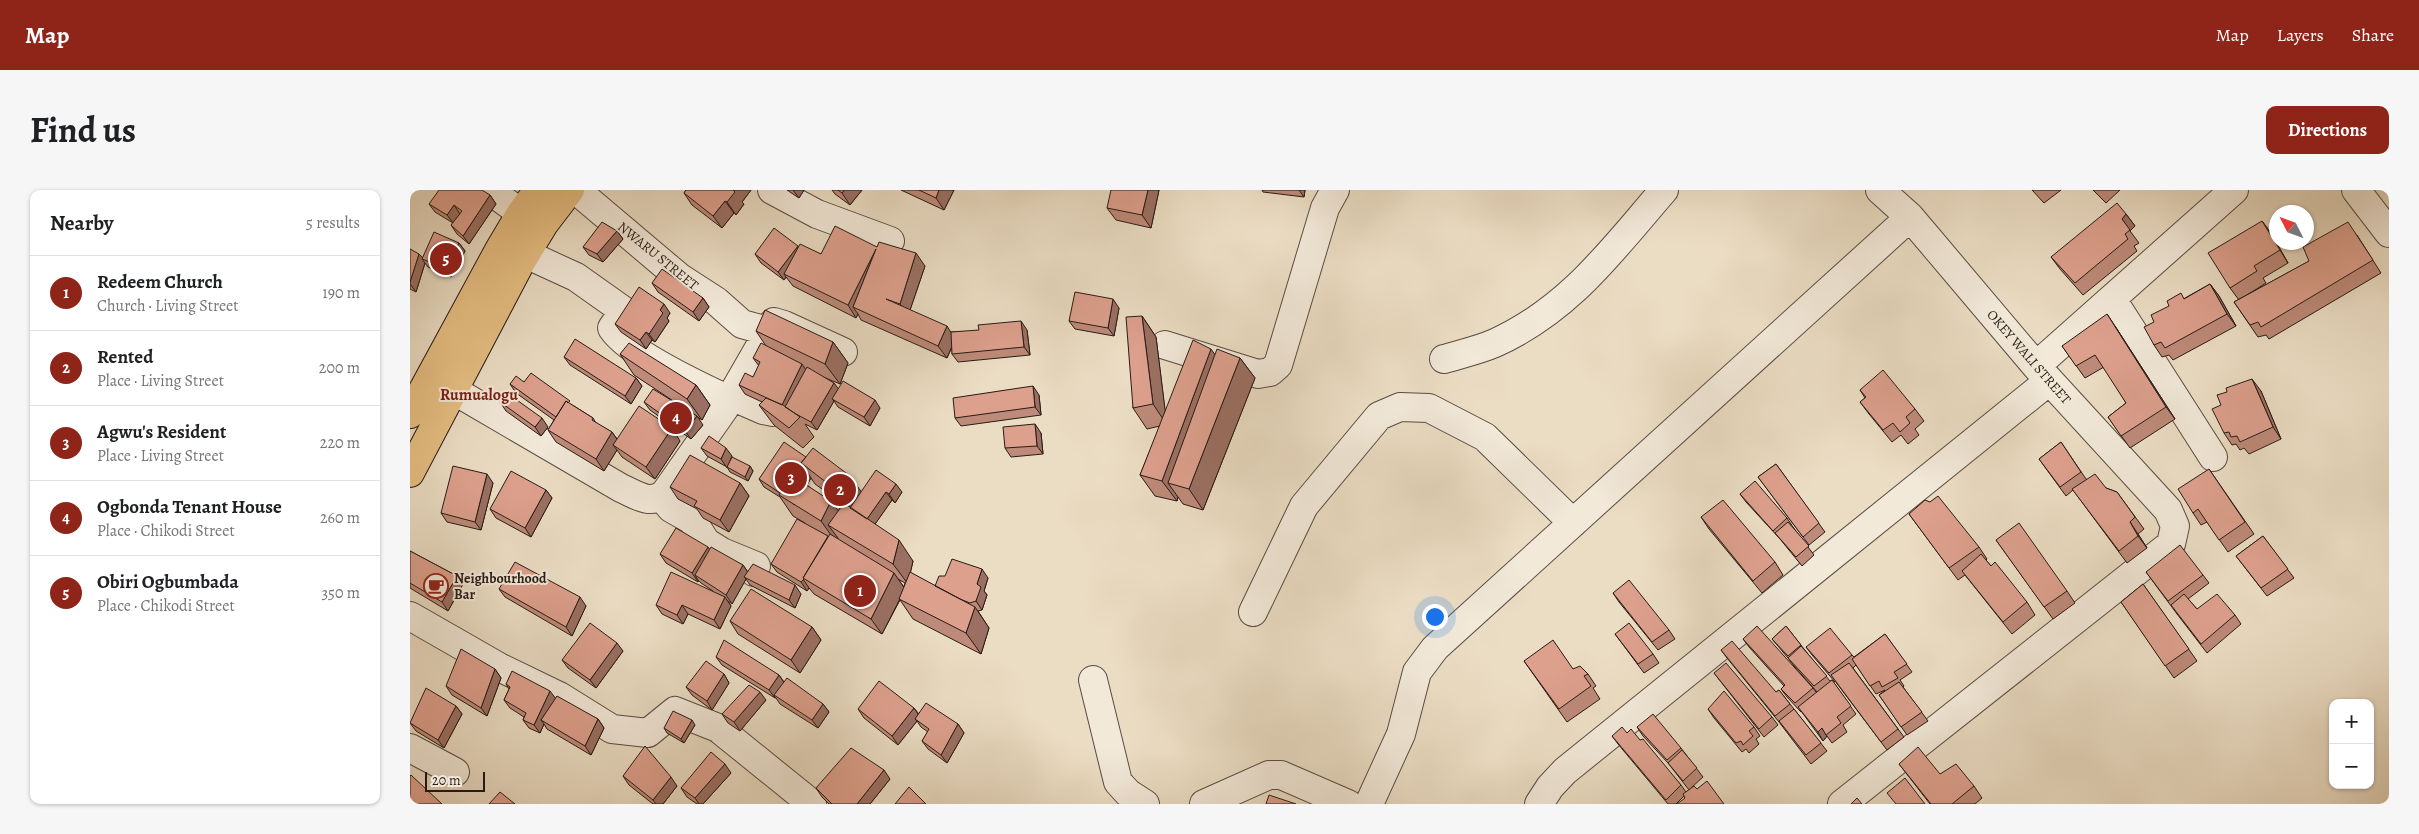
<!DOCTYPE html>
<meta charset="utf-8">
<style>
body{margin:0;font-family:Alegreya,serif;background:#f6f6f6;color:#202124}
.controls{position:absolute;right:15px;bottom:15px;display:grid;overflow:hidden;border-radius:10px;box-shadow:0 1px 4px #0004}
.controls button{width:45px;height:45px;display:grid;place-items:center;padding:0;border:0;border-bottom:1px solid #e0e0e0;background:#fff;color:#202124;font:25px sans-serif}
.compass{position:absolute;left:1859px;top:15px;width:45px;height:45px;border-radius:50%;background:#fff;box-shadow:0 1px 4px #0004;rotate:312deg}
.scale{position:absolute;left:15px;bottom:12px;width:60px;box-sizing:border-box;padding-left:5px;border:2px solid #281b16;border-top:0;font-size:14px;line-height:18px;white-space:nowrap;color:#281b16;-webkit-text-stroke:4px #f2e9d9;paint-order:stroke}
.you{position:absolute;left:1024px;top:426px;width:18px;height:18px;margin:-12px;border:4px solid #fff;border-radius:50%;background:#1a73e8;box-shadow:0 0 0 8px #1a73e833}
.badge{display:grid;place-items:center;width:32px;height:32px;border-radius:50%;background:#8f2418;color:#fff;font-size:16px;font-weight:700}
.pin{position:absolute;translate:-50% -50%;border:2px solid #fff;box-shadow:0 1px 5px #0006}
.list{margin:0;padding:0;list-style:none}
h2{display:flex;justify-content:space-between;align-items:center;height:65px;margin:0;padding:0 20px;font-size:21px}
h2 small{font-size:16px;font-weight:400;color:#757577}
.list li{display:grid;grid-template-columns:32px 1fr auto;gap:15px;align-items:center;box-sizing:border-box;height:75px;padding:0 20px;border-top:1px solid #e0e0e0}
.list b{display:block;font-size:19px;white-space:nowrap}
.list p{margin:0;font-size:16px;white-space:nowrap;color:#757577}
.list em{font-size:16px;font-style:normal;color:#757577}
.map{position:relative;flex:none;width:1979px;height:614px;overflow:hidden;border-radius:10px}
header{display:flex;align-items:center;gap:30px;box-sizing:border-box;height:70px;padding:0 25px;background:#8f2418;color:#fff}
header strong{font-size:24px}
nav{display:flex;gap:28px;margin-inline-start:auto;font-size:18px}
.intro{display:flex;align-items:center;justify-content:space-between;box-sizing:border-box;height:120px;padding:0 30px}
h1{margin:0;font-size:35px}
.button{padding:12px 22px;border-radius:10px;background:#8f2418;color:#fff;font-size:18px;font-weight:700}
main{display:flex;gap:30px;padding:0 30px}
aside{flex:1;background:#fff;border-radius:10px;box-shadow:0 1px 4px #0004}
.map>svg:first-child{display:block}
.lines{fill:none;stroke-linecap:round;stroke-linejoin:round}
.minor-casing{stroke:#594c42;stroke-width:30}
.major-casing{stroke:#281b16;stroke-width:30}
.minor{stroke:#f2e9d9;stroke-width:28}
.major{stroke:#e6be82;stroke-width:28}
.wall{fill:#be8a79;stroke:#281b16;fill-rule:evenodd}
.shaded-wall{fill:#9b7063;stroke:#281b16}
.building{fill:#dda08d;stroke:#281b16}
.labels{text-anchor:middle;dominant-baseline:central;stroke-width:4;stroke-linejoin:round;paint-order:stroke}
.street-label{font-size:14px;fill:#281b16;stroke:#f2e9d9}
.poi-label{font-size:14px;font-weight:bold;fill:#281b16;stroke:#f2e9d9;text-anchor:start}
.quarter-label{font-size:16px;font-weight:bold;fill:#7a1f14;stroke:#f2e9d9}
</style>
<header>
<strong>Map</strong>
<nav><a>Map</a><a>Layers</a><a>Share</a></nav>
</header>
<div class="intro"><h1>Find us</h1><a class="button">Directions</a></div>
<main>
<aside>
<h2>Nearby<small>5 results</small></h2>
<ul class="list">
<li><span class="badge">1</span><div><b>Redeem Church</b><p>Church · Living Street</p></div><em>190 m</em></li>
<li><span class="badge">2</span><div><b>Rented</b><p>Place · Living Street</p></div><em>200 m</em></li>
<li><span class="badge">3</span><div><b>Agwu's Resident</b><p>Place · Living Street</p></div><em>220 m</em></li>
<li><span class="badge">4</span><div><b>Ogbonda Tenant House</b><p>Place · Chikodi Street</p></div><em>260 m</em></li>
<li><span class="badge">5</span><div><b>Obiri Ogbumbada</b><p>Place · Chikodi Street</p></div><em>350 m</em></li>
</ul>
</aside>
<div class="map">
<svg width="1979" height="614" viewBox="0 0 1979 614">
<rect width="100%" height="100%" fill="#ebddc4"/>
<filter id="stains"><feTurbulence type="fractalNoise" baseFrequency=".004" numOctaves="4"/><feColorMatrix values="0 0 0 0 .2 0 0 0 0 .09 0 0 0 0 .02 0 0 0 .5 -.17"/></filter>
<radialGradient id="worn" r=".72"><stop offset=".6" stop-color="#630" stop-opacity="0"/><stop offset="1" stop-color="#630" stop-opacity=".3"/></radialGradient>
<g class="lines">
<defs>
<path id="minor" d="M79,0L111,23
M166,0L269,87L306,111L332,134L357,141
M362,0L407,24L480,51
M1946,0L1979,43
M116,64L166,87L214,121L202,138C219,164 289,196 319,210
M1702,109L1803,267
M755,155L848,184L860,182L868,175L915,18L925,0
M1034,169C1051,164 1069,160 1085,153C1160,119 1202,60 1254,0
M1626,176L1824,0
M43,200L211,298C227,305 240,316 255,303L314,219L364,132L374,135L433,162
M321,206L353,220L363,222
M251,306L261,318L282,330L296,352L312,362L346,376L344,382
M843,422L894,316L969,226L990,217L1019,218L1075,247L1163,333
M0,426L89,477L149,506L202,539L238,543L265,521L308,538L402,614
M683,490L708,592L718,603L735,614
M0,558L45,582
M794,614L859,585H871L938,614
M959,614L991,544L1007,482L1025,458L1500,27
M1129,614L1140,597L1155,581L1639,191
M1432,614L1761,354L1765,336L1758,320L1626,176L1500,27L1470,0"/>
<path id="major" d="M0,224L89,60L111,23L128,0
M0,283L111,72L134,34L160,0"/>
</defs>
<!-- minor casing -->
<use href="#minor" class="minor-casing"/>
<!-- major casing -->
<use href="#major" class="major-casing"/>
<!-- minor -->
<use href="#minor" class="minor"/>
<!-- major -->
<use href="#major" class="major"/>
</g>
<!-- wall -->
<path class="wall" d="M276,0H341L332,12L334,14L326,25L324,23L312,38L282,15L274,3Z
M377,0H394L389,8Z
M422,0H452L440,15L425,4Z
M491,0H544L534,20Z
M749,0L741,38L706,30L697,18Z
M852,0H895L894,7L853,2Z
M1622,0H1651L1634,13Z
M1683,0H1710L1696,13Z
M80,5L86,14L59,54L47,44L41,35L43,33L25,22L19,14Z
M1716,24L1725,36L1720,41L1729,53L1724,56L1727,61L1673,105L1650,79L1641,67Z
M1852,31L1861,43L1878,73L1853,88L1856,93L1829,110L1820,98Z
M207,41L213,49L193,72L179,65L173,57Z
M1947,45L1971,83L1859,149L1856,145L1848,147L1824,112Z
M49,53L55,61L41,87L18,77L15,73L6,102L0,99V59L12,68Z
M388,57L411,64L467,57L515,76L500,120L541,142L617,140L620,165L548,172L542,164V157L537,168L451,130L448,124L446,128L383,96L376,87L374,90L351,73L345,64Z
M242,93L293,108L299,117L289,131L248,102Z
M1800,94L1809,106L1826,136L1763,170L1759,165L1752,167L1744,155V132L1775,108Z
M709,118L704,146L665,139L659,131Z
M260,123L257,128L259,131L245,152L242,150L236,159L211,142L205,134Z
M732,126L746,147L755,221L805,165L830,168L845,188L793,320L773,314L768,307L767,311L745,306L730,285L750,236L737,239L723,218Z
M1705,136L1765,229L1720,258L1698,227L1716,213L1694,177L1675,188L1652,156Z
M346,141L423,152L438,173L430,194L411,186L424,193L428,199L470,218L460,236L428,217L424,211L407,240L395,234L404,247L393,258L364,235L349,215L352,212L335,204L329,195L343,187L349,176L343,168L356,156Z
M210,164L286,195L300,215L292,230L224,185Z
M154,167L226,188L232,196L221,214L160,175Z
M114,192L164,216L183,228L186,233L202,242L207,249L270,251L245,289L212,267L207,260L194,281L146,252L138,240L144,230L106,203L100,194Z
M1450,200L1505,219L1514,231L1505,239L1509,245L1498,254L1491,245L1482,252L1459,224L1450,212L1455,208Z
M1851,201L1871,249L1839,264L1834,258L1830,260L1826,254L1822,255L1814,243Z
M629,205L631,225L551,236L545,228Z
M90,212L138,237L131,246L96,221Z
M234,212L293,235L281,249L240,220Z
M631,243L633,264L601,267L595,258Z
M1651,252L1676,289L1696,298L1707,302L1734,339L1728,344L1737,358L1717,373L1663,300L1656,306L1629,269Z
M291,258L322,266L319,273L340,276L343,281L338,291L320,282L317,277L297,266Z
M396,267L451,302H492L485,313L482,310L465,334L503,371L500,383L525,396L578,388L574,401L577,405L572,420L568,421L579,438L571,464L503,429L490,410L472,444L404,404L399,398L397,401L367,382L361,374L395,333L383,326L370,307L354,297L349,289ZM401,288L405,294L433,314L428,321L397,295ZM488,389L495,393L494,397Z
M1366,274L1415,342L1399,355L1348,287Z
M1799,279L1844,344L1818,362L1797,332L1791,335L1783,323Z
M83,293L71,340L37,332L31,323Z
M330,293L339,306L319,342L293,328L287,319L268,309L260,297Z
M136,300L142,308L121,347L86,328L80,319Z
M1330,304L1377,328L1383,337L1404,365L1392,376L1370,349L1336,312Z
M1499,324L1569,357L1577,369L1576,370L1581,376L1617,412L1625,425L1602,444L1555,385L1548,390Z
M1291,327L1365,372L1373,385L1352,403L1299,339Z
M1853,346L1884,388L1857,406L1826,366Z
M1586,350L1657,401L1665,413L1643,429Z
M298,357L299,359L333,375L338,382L391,404L385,418L340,395L336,389L322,414L318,411L321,416L310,439L278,424L273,434L252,424L246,415L303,401L291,393L288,390V392L256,373L250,364Z
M0,361L47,386L53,394L38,421L0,398Z
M1736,382L1793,385L1799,393L1778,409L1787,419L1825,425L1831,434L1797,463L1767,424Z
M1733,394L1787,471L1764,488L1711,412Z
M89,399L176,416L162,446L95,407Z
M1203,403L1259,440L1265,449L1248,460L1209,412Z
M320,431L402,437L411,450L390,483L328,444Z
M1376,436L1394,459L1420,491L1422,490L1446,524L1433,535L1437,542L1422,553L1417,546L1413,551L1391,521V522L1377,507L1371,499L1374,496L1339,457L1333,449L1403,498L1406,502H1407L1384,476L1378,468L1362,449Z
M1205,444L1243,464L1249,473L1234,483Z
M1475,444L1502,482L1490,490L1494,496L1493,497L1518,531L1497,545L1469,505L1475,500L1466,504L1446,475L1443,478L1494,547L1477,560L1425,491V492L1402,465L1396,457L1442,465L1444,467Z
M1311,460L1366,502L1369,500L1417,561L1401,574L1369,532L1317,468Z
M213,461L186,498L158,478L152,470Z
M306,467L369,485L374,492L413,514L419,522L408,538L370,514L366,508H365L312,475Z
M1114,471L1163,479L1178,484L1186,496L1183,498L1190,509L1157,532Z
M85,479L91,488L77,526L42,505L36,496Z
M1304,483L1362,527L1368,535L1354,547Z
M314,484L319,493L302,520L282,505L276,497Z
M96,494L145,508L188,529L194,538L181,565L137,539L134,534L130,543L119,538L113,530L114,527L100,518L94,510L99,499Z
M356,510L330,541L318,533L312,524Z
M46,516L52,524L34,558L6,541L0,533Z
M504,518L509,524L548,534L554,543L537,573L518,559L512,551L518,542L511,537L507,531L488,555L454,528L448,519Z
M1298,519L1344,537L1350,546L1346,549L1349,554L1339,563L1336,559L1332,562L1304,528Z
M285,535L274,553L257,543L254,538Z
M1227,537L1271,558L1293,587L1281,598L1275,608L1274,606L1266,614H1258L1208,554L1202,546L1217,543L1230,550L1271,595L1276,602L1279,600L1258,573L1233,546Z
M1489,574L1564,596L1572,608L1565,614H1520Z
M321,583L293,614H287L277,607L271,598Z
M213,586L267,596L253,614H243L219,595Z
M480,589L460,614H419L412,607L406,598Z"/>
<!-- shaded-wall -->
<path class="shaded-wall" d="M323,0H341L332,12L334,14L326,25L317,12Z
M383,0H394L389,8Z
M434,0H452L440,15L432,3Z
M529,0H544L534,20L526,8Z
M738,0H749L741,38L732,25Z
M889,0H895L894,7Z
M80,5L86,14L59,54L53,46Z
M315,11L324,23L312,38L303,26Z
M44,15L50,24L43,33L37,25Z
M1716,24L1725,36L1720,41L1712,29Z
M1852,31L1861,43L1878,73L1870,60Z
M207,41L213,49L193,72L187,64Z
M49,53L55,61L41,87L35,78Z
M388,56L394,64L374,84L376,87L374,90L368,82Z
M466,59L443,117L448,124L446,128L438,115Z
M506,63L515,76L498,126L490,114Z
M9,64L14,69H12L15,73L6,102L0,94V92Z
M1800,94L1809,106L1826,136L1817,124Z
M293,108L299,117L289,131L283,122Z
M703,109L709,118L704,146L698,138Z
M254,114L260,123L257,128L259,131L245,152L239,144L250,120Z
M1697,124L1705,136L1765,229L1756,217Z
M732,126L746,147L757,235L743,214Z
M611,131L617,140L620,165L614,157Z
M537,136L545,149L537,168L528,156Z
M236,142L242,150L236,159L230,150Z
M423,152L438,173L430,194L415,174Z
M801,159L816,180L758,293L768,307L767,311L752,291Z
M830,168L845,188L793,320L779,299Z
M392,174L398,183L379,221L372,215Z
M226,188L232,196L221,214L215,206Z
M1842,189L1851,201L1871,249L1863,237Z
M424,193L430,201L422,209L424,211L407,240L401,232Z
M286,195L300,215L292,230L277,209Z
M623,196L629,205L631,225L625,217Z
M465,210L470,218L460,236L454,227Z
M287,226L293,235L281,249L275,241Z
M132,228L138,237L131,246L125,237Z
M625,234L631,243L633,264L627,256Z
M262,238L270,251L245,289L236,277Z
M202,242L211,255H203L207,260L194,281L186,269Z
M316,258L322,266L317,278L311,269Z
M340,276L343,281L338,291L335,287Z
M395,279L401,288L384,315L378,308Z
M77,284L83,293L71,340L65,332Z
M440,286L455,307L441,318L429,302Z
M330,293L339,306L319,342L310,330Z
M486,294L492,302L485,313L479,304Z
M136,300L142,308L121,347L115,338Z
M476,302L482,310L463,337L457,329Z
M421,311L436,331L418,335L428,348L426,352L411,331Z
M1720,332L1728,344L1737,358L1728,346Z
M489,350L503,371L498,394L483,374Z
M298,357L304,366L285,385L288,390V392L282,383Z
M333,375L339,384L334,387L336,389L322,414L316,405Z
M572,379L578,388L574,401L577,405L572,420L566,411L567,394Z
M484,383L495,399L472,444L461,429Z
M47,386L53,394L38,421L32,412Z
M393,389L399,398L397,401L391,392Z
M385,395L391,404L385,418L379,410Z
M170,407L176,416L162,446L156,437Z
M315,407L321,416L310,439L304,430Z
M272,415L278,424L273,434L267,425Z
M565,417L579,438L571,464L556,443Z
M402,437L411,450L390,483L381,470Z
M207,453L213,461L186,498L180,490Z
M85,479L91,488L77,526L71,518Z
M314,484L319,493L302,520L297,511Z
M369,485L375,494L364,505L365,508L359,500Z
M140,501L146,509L131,530L134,534L130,543L124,535Z
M350,502L356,510L330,541L324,532Z
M413,514L419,522L408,538L402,530Z
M46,516L52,524L34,558L28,550Z
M504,518L510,527L505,529L507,531L488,555L482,546Z
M188,529L194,538L181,565L175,556Z
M282,530L285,535L274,553L271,549Z
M548,534L554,543L537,573L531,565Z
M1412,538L1417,546L1413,551L1408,542Z
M315,574L321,583L293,614H289L285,608Z
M474,580L480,589L460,614H447Z
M261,587L267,596L253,614H246L243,610Z"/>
<!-- building -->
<path class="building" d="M29,0H72L80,5L53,46L41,35L52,21L44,15L37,25L19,14Z
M276,0H323L325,2L317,12L315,11L303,26L274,3Z
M428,0H434L432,3Z
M509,0H529L526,8Z
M701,0H738L732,25L697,18Z
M1707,13L1716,24L1712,29L1720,40L1715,44L1718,49L1665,93L1641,67Z
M1852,31L1870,60L1844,76L1847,81L1820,98L1798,63Z
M192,32L207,41L187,64L173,57Z
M1938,32L1963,70L1851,137L1848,132L1840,135L1824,112L1899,71L1893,57Z
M425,36L467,57L469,52L506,63L490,114L476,109L537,136L528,156L443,117L466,59L438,115L374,84L390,54L411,64Z
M364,38L388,56L368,82L345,64Z
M24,42L49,53L35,78L12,69Z
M0,59L9,64L0,92Z
M252,79L293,108L283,122L242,93Z
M1800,94L1817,124L1755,158L1751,152L1744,155L1734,137L1744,132L1741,125L1759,116L1757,111L1771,103L1774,109Z
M229,97L254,114L250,120L253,123L239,144L236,142L230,150L205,134Z
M665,102L703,109L698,138L659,131Z
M355,120L423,152L415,174L346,141Z
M1697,124L1756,217L1711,246L1698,227L1716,213L1685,165L1666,176L1652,156Z
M732,126L743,214L723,218L716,127Z
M611,131L614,157L542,164L541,142L569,140L568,135Z
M165,149L226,188L215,206L154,167Z
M783,150L801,159L752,291L730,285Z
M219,153L286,195L277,209L210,164Z
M351,153L392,174L372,215L329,195L335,183L343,187L350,172L343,168Z
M807,159L830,168L779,299L758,293Z
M397,177L424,193L401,232L386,224L375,217Z
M1473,180L1505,219L1496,227L1500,233L1490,242L1483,233L1473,240L1450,212L1456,207L1450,200Z
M121,183L160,211L158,213L156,211L146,227L100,194L106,186L114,192Z
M1842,189L1863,237L1830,252L1827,246L1821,247L1819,242L1814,243L1802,219L1811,215L1807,205L1817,202L1816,198Z
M433,191L465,210L454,227L422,209Z
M623,196L625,217L545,228L543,208Z
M243,199L287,226L275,241L234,212Z
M97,203L132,228L125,237L90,212Z
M356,208L373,215L390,227L379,238L349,215Z
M156,211L183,228L182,230L202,242L186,269L138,240Z
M229,216L262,238L236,277L203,255Z
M625,234L627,256L595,258L593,237Z
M299,246L316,258L311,269L291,258Z
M374,252L396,267L391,273L395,279L389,290L381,285L370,303L349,289Z
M1651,252L1671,282L1650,297L1629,269Z
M403,258L440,286L429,302L391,273Z
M280,265L330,293L310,330L284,316L287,311L260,297Z
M322,267L340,276L335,287L317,277Z
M1366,274L1409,333L1393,347L1348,287Z
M43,276L77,284L65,332L31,323Z
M1799,279L1835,332L1809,350L1788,319L1783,323L1768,299Z
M466,280L486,294L479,304L476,302L457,329L440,318Z
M101,281L136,300L115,338L80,319Z
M1685,284L1696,298L1707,302L1725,327L1720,332L1728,346L1709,361L1662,299Z
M381,285L421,311L411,331L369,305Z
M1345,291L1377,328L1363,341L1330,304Z
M1528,306L1569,357L1539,378L1499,324L1515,310L1520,312Z
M1313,310L1365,372L1343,391L1291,327Z
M434,313L489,350L483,374L418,335Z
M387,329L418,346L393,388L394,389L391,392L361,374Z
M1378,332L1399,356L1386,367L1365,343Z
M1609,333L1657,401L1634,417L1586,350Z
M266,338L298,357L282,383L250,364Z
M420,344L484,383L461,429L393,388Z
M1853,346L1878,379L1851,398L1826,366Z
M1770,355L1793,385L1758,411L1736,382Z
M301,357L333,375L316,405L285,385Z
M0,361L47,386L32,412L0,393Z
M1571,364L1581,376L1585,372L1617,412L1593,432L1552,381Z
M542,369L572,379L567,394L571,397L566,411L560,413L550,409L525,396L529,386H535Z
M105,372L170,407L156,437L89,399Z
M343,374L385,395L379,410L334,387Z
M261,382L315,407L304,430L272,415L267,425L246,415Z
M500,382L565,417L556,443L489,409Z
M1219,390L1259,440L1242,452L1203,403Z
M1733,394L1779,459L1755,476L1711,412Z
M341,399L402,437L381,470L320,431Z
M1774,404L1787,419L1807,404L1825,425L1791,454L1761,415Z
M180,433L207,453L180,490L152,470Z
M1219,433L1243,464L1228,474L1205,444Z
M1347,436L1403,498L1385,513L1371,499L1375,495L1333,449Z
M1376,436L1391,455L1378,466L1362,449Z
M1420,438L1442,465L1419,483L1396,457Z
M1475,444L1497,474L1484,482L1488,488L1472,497L1469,491L1460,496L1442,469Z
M314,450L369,485L359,500L306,467Z
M1143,450L1163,479L1170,476L1178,484L1174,486L1181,496L1149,519L1114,471Z
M1322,451L1366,502L1369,500L1380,514L1365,526L1311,460Z
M1391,456L1417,486L1404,496L1378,468Z
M51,459L85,479L71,518L36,496Z
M296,471L314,484L297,511L276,497Z
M1316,473L1362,527L1349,539L1304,483Z
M1439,473L1488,539L1471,552L1421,485Z
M102,481L140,501L124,535L113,530L116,523L94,510L100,497L96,494Z
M377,488L413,514L402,530L364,505Z
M1422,490L1441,516L1427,527L1431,533L1416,545L1412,538L1408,542L1388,517Z
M469,491L504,518L482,546L448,519Z
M1489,492L1512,522L1491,537L1469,505Z
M339,495L350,502L324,532L312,524Z
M16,498L46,516L28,550L0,533Z
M1314,501L1344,537L1339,541L1343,546L1333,555L1331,551L1326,553L1298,519Z
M147,506L188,529L175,556L131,530Z
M516,513L548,534L531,565L512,551L519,539L505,529Z
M1384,519L1411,553L1396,565L1369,531Z
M263,521L282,530L271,549L254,538Z
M1243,524L1271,558L1257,570L1227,537Z
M1212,537L1217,543L1221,539L1230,550L1233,549L1271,595L1256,610L1202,546Z
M235,556L261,587L243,610L213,586Z
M1508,557L1530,584L1546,574L1564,596L1542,614H1521L1489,574Z
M441,558L474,580L447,614H422L406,598Z
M1272,560L1287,578L1273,591L1258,573Z
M301,562L315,574L285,608L271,598Z
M1,585L32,614H0V586Z
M1495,588L1515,614H1486L1477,603Z
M1297,591L1314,614H1267L1275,608L1273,604L1284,596L1287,599Z
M499,597L516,614H485Z
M90,602L105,614H79Z
M859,605L886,614H856Z
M1447,608L1452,614H1441Z"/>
<!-- icons -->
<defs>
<symbol id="cafe-ring" viewBox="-11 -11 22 22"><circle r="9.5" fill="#f2e9d9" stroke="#8f2418" stroke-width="1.5"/><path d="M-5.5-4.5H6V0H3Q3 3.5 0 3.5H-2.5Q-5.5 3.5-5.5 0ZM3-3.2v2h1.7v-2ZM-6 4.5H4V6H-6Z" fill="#8f2418"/></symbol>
</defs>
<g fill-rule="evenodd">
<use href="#cafe-ring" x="12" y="382" width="28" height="28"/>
</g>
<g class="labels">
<!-- street labels -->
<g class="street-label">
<text transform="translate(248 66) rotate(39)">NWARU STREET</text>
<text transform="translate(1619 167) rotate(49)">OKEY WALI STREET</text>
</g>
<!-- poi labels -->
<g class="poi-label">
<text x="44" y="388">Neighbourhood<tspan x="44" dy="16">Bar</tspan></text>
</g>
<!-- quarter labels -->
<g class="quarter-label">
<text x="69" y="205">Rumualogu</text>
</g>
</g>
<rect width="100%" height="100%" filter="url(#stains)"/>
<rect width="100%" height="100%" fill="url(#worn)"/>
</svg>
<div class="controls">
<button>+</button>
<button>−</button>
</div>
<svg class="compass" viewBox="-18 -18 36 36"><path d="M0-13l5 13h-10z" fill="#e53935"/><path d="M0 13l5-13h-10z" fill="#757577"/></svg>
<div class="scale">20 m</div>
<div class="you"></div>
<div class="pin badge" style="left:450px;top:401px">1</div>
<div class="pin badge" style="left:430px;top:300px">2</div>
<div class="pin badge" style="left:381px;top:288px">3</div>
<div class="pin badge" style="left:266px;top:228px">4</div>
<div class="pin badge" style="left:36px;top:69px">5</div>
</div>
</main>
